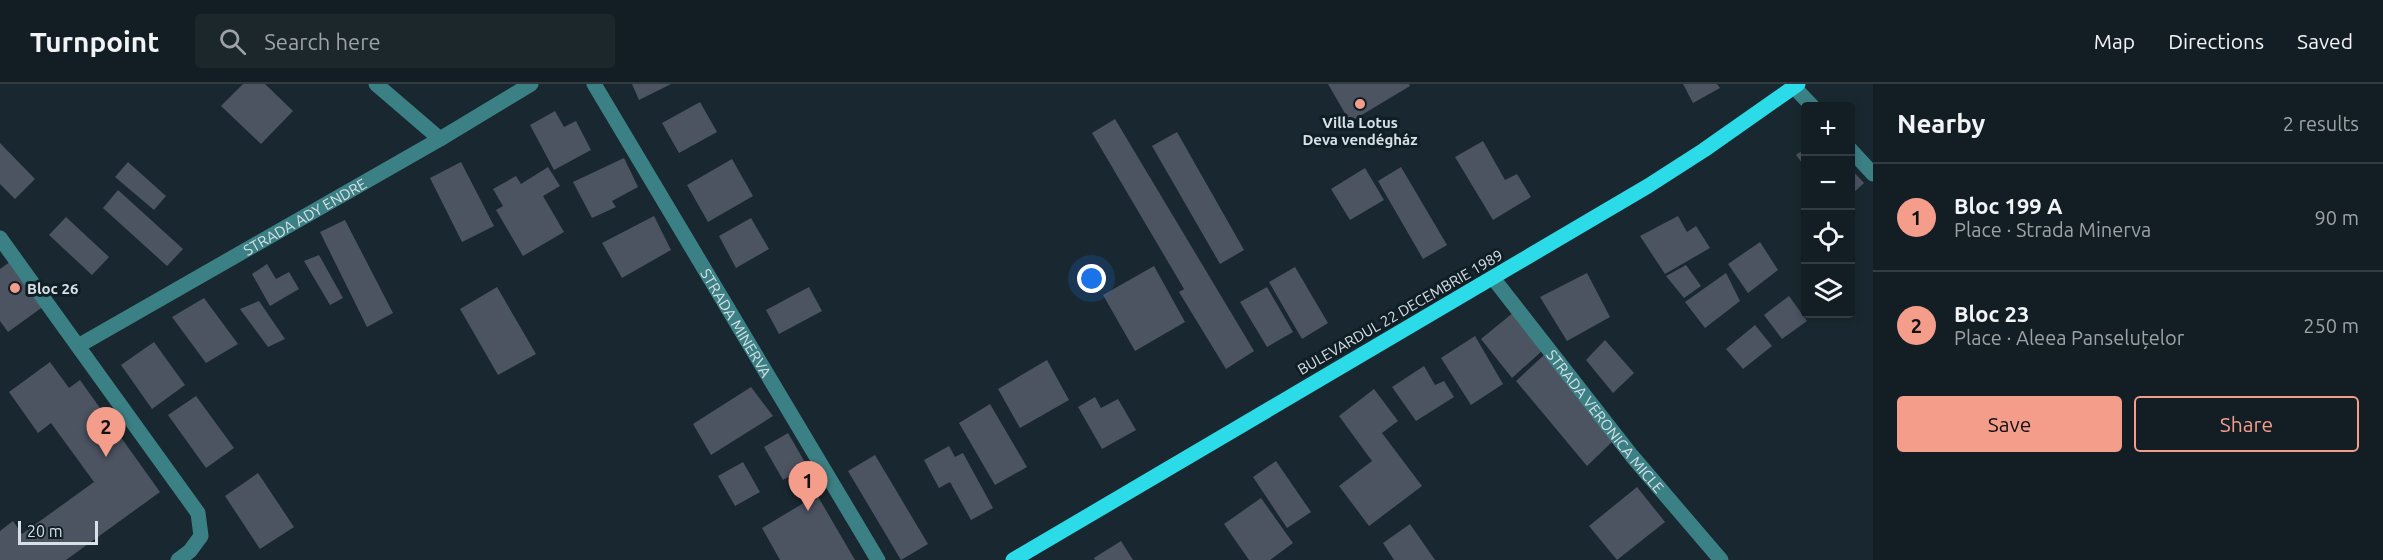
<!DOCTYPE html>
<meta charset="utf-8">
<style>
body{margin:0;font-family:Ubuntu,sans-serif;background:#1c272c;color:#f1f3f6}
.controls{position:absolute;right:18px;top:18px;display:grid;overflow:hidden;border-radius:6px;box-shadow:0 3px 9px #0003}
.controls button{width:54px;height:54px;display:grid;place-items:center;padding:0;border:0;border-bottom:2px solid #323c41;background:#131e24;color:#f1f3f6;font:30px sans-serif}
.scale{position:absolute;left:18px;bottom:15px;width:80px;box-sizing:border-box;padding-left:6px;border:3px solid #d7e0e6;border-top:0;font-size:16px;line-height:21px;white-space:nowrap;color:#d7e0e6;-webkit-text-stroke:4px #101e26;paint-order:stroke}
.you{position:absolute;left:1092px;top:195px;width:21px;height:21px;margin:-15px;border:4px solid #fff;border-radius:50%;background:#1a73e8;box-shadow:0 0 0 9px #1a73e833}
.badge{display:grid;place-items:center;width:39px;height:39px;border-radius:50%;background:#f49d8b;color:#111;font-size:20px;font-weight:700}
.pin{position:absolute;translate:-50% -50px;filter:drop-shadow(0 2px 3px #0008)}
.pin::after{content:'';position:absolute;top:32px;width:21px;height:18px;background:inherit;clip-path:polygon(0 0,100% 0,50% 100%)}
.list{margin:0;padding:0;list-style:none}
h2{display:flex;justify-content:space-between;align-items:center;height:78px;margin:0;padding:0 24px;font-size:26px}
h2 small{font-size:20px;font-weight:400;color:#9da2a6}
.list li{display:grid;grid-template-columns:39px 1fr auto;gap:18px;align-items:center;box-sizing:border-box;height:108px;padding:0 24px;border-top:2px solid #323c41}
.list b{display:block;font-size:22px;white-space:nowrap}
.list p{margin:0;font-size:20px;white-space:nowrap;color:#9da2a6}
.list em{font-size:20px;font-style:normal;color:#9da2a6}
.actions{display:flex;gap:12px;padding:18px 24px}
.actions a{flex:1;padding:14px 0;border:2px solid #f49d8b;border-radius:6px;text-align:center;font-size:21px;color:#f49d8b}
.actions .main{background:#f49d8b;color:#111}
.icon{flex:none;width:33px;height:33px;fill:none;stroke:currentColor;stroke-width:2;stroke-linecap:round;stroke-linejoin:round}
.map{position:relative;flex:none;width:1873px;height:476px;overflow:hidden}
header{display:flex;align-items:center;gap:36px;box-sizing:border-box;height:84px;padding:0 30px;background:#131e24;border-bottom:2px solid #323c41}
header strong{font-size:28px}
nav{display:flex;gap:33px;margin-inline-start:auto;font-size:21px}
.search{width:420px;height:54px;background:#1c272c;display:flex;align-items:center;gap:15px;box-sizing:border-box;padding:0 21px;border-radius:6px;color:#9da2a6;font-size:22px}
main{display:flex}
aside{flex:1;background:#131e24}
.map>svg:first-child{display:block}
.building{fill:#4c5361}
.lines{fill:none;stroke-linecap:round;stroke-linejoin:round}
.minor{stroke:#3b8085;stroke-width:15}
.major{stroke:#2bdbe7;stroke-width:15}
.poi-dot{fill:#f49d8b;stroke:#101e26;stroke-width:2}
.labels{text-anchor:middle;dominant-baseline:central;stroke-width:6;stroke-linejoin:round;paint-order:stroke}
.poi-label{font-size:15px;font-weight:bold;fill:#d7e0e6;stroke:#101e26}
.street-label{font-size:15px;fill:#d7e0e6;stroke:#101e26}
</style>
<header>
<strong>Turnpoint</strong>
<div class="search"><svg class="icon" aria-label="search" viewBox="0 0 24 24"><circle cx="10" cy="10" r="6"/><path d="M15 15l6 6"/></svg>Search here</div>
<nav><a>Map</a><a>Directions</a><a>Saved</a></nav>
</header>
<main>
<div class="map">
<svg width="1873" height="476" viewBox="0 0 1873 476">
<rect width="100%" height="100%" fill="#192830"/>
<!-- building -->
<path class="building" d="M243,0H265L293,27L261,60L221,22Z
M632,0H671L639,16Z
M1328,0H1409L1410,2L1350,38Z
M1683,0H1717L1720,4L1693,19Z
M700,18L717,48L679,69L662,39Z
M555,27L564,43L576,37L591,66L554,86L530,41Z
M1115,35L1254,267L1226,285L1179,208L1184,205L1092,49Z
M1177,48L1244,166L1220,180L1152,62Z
M1483,57L1505,96L1517,90L1531,113L1493,136L1455,73Z
M0,59L35,95L15,115L0,100Z
M1806,64V84L1796,71Z
M624,74L638,103L612,117L616,123L592,134L573,98Z
M732,75L753,112L708,138L687,101Z
M128,78L166,112L154,126L115,93Z
M461,78L494,142L462,158L430,94Z
M548,83L560,102L543,112L564,148L523,172L496,126L503,122L493,105L516,92L521,100Z
M1401,83L1447,161L1423,175L1378,97Z
M1365,84L1384,116L1350,136L1331,105Z
M1850,84L1864,99L1850,112Z
M118,106L183,165L167,182L103,124Z
M654,132L671,166L622,194L602,159Z
M1678,132L1687,148L1696,142L1710,164L1665,190L1640,152Z
M66,133L109,173L92,191L49,151Z
M751,134L769,165L736,184L719,152Z
M345,136L393,229L367,243L320,148Z
M1760,158L1778,186L1748,209L1728,180Z
M319,171L343,214L330,221L304,177Z
M11,177L44,222L8,248L0,237V185Z
M267,180L276,195L289,188L299,205L270,222L252,190Z
M1686,181L1701,202L1684,214L1666,192Z
M1154,182L1185,238L1135,267L1103,211Z
M1295,183L1328,239L1302,255L1269,198Z
M1587,189L1610,233L1567,257L1540,213Z
M1726,189L1740,217L1705,244L1685,218Z
M497,203L536,270L498,291L460,225Z
M809,203L822,227L779,250L766,226Z
M1267,203L1293,248L1267,263L1240,218Z
M1789,212L1807,237L1782,255L1764,231Z
M204,214L238,260L206,279L172,233Z
M259,217L285,255L268,263L240,225Z
M1514,228L1543,266L1512,294L1481,255Z
M1755,241L1772,262L1743,285L1726,265Z
M1475,252L1503,300L1471,321L1441,274Z
M1605,256L1634,289L1613,309L1586,276Z
M154,258L185,301L152,325L121,281Z
M1544,271L1613,357L1587,382L1516,297Z
M1047,276L1069,316L1020,344L998,305Z
M50,278L69,304L80,296L160,408L66,476H0V447L13,437L22,450L94,398L51,339L38,349L9,308Z
M1424,282L1435,301L1444,297L1454,313L1416,337L1392,303Z
M751,303L773,332L711,371L693,340Z
M1374,305L1398,337L1382,349L1422,402L1369,442L1339,402L1372,377L1339,332Z
M196,312L234,364L206,384L168,331Z
M1095,313L1101,324L1118,315L1136,346L1102,365L1078,323Z
M990,320L1027,383L995,401L959,339Z
M788,349L807,382L783,396L764,363Z
M949,362L955,373L963,369L993,424L971,436L950,398L939,404L924,376Z
M875,371L928,460L901,476L848,387Z
M1276,377L1311,428L1287,444L1253,393Z
M743,378L760,408L735,422L718,392Z
M258,389L294,443L260,465L225,412Z
M1637,403L1665,438L1617,476L1589,442Z
M817,411L855,476H780L762,444Z
M1261,414L1293,459L1270,476H1249L1224,440Z
M1410,440L1435,476H1394L1383,459Z
M1121,457L1133,476H1095L1094,474Z"/>
<g class="lines">
<!-- minor -->
<g class="minor">
<path d="M376,0L440,55"/>
<path id="s1" d="M594,0L878,476"/>
<path d="M1794,3L1812,22"/>
<path d="M1850,65L1873,90"/>
<path d="M0,154L198,429L201,452L190,467L178,476"/>
<path id="s2" d="M1493,194L1632,372L1721,476"/>
<path id="s3" d="M78,262L440,55L531,0"/>
</g>
<!-- major -->
<path class="major" d="M1013,476L1648,102L1704,66L1798,0"/>
</g>
<!-- markers -->
<g class="poi-dot">
<circle cx="1360" cy="20" r="6"/>
<circle cx="15" cy="204" r="6"/>
</g>
<g class="labels">
<!-- poi labels -->
<g class="poi-label">
<text x="1360" y="38">Villa Lotus<tspan x="1360" dy="17">Deva vendégház</tspan></text>
<text x="27" y="204" text-anchor="start">Bloc 26</text>
</g>
<!-- street labels -->
<g class="street-label">
<text stroke="none"><textPath href="#s3" startOffset="261">STRADA ADY ENDRE</textPath></text>
<text transform="translate(1400 228) rotate(-30)">BULEVARDUL 22 DECEMBRIE 1989</text>
<text stroke="none"><textPath href="#s1" startOffset="278">STRADA MINERVA</textPath></text>
<text stroke="none"><textPath href="#s2" startOffset="182">STRADA VERONICA MICLE</textPath></text>
</g>
</g>
</svg>
<div class="controls">
<button>+</button>
<button>−</button>
<button><svg class="icon" aria-label="locate" viewBox="0 0 24 24"><circle cx="12" cy="12" r="6"/><path d="M12 2v4M12 18v4M2 12h4M18 12h4"/></svg></button>
<button><svg class="icon" aria-label="layers" viewBox="0 0 24 24"><path d="M12 4l9 5-9 5-9-5zM3 14l9 5 9-5"/></svg></button>
</div>
<div class="scale">20 m</div>
<div class="you"></div>
<div class="pin badge" style="left:808px;top:427px">1</div>
<div class="pin badge" style="left:106px;top:373px">2</div>
</div>
<aside>
<h2>Nearby<small>2 results</small></h2>
<ul class="list">
<li><span class="badge">1</span><div><b>Bloc 199 A</b><p>Place · Strada Minerva</p></div><em>90 m</em></li>
<li><span class="badge">2</span><div><b>Bloc 23</b><p>Place · Aleea Panseluțelor</p></div><em>250 m</em></li>
</ul>
<div class="actions"><a class="main">Save</a><a>Share</a></div>
</aside>
</main>
